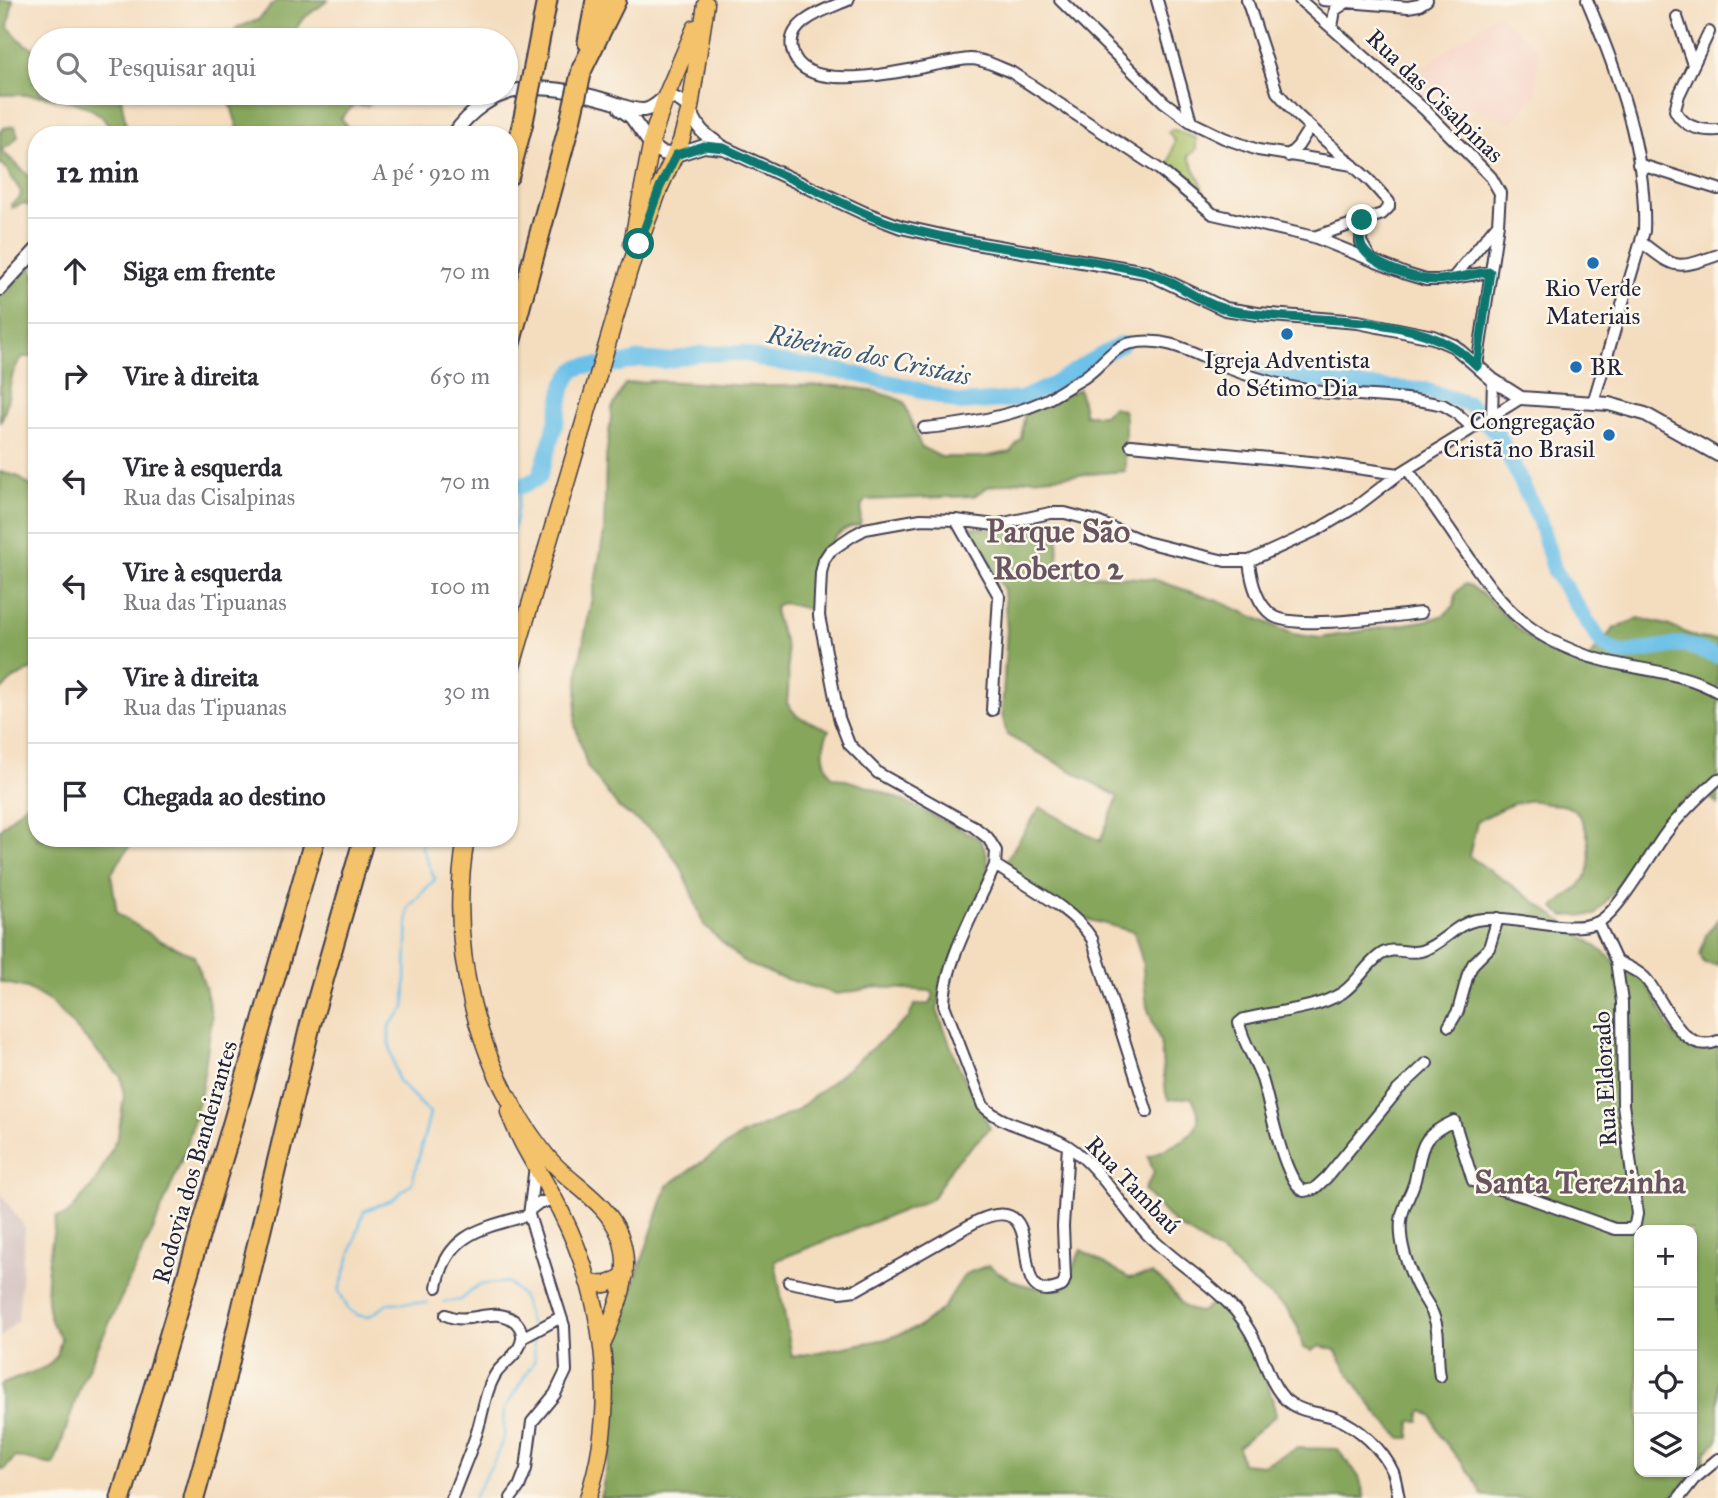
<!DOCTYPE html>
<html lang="pt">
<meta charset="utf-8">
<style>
body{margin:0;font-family:"IM FELL Great Primer",serif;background:#f7f7f7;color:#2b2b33}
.controls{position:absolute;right:21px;bottom:21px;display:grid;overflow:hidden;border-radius:14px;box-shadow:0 2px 5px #0004}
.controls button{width:63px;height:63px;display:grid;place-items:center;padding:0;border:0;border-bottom:2px solid #e1e1e2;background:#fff;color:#2b2b33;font:35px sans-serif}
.stop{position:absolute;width:21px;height:21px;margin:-16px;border:5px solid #0f766e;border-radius:50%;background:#fff}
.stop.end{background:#0f766e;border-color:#fff;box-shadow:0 2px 7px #0008}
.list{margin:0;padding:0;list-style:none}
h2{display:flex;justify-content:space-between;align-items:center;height:91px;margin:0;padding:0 28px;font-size:30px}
h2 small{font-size:23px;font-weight:400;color:#7c7c81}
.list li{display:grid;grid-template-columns:46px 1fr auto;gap:21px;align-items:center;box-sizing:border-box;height:105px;padding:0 28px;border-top:2px solid #e1e1e2}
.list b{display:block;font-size:26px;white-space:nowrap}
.list p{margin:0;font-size:23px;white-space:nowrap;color:#7c7c81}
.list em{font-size:23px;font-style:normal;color:#7c7c81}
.icon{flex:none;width:38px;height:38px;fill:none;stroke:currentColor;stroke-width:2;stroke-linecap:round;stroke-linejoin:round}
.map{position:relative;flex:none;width:1718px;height:1498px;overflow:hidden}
.search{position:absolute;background:#fff;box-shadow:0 2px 5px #0004;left:28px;top:28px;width:490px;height:77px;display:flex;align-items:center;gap:18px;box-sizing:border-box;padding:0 24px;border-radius:38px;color:#7c7c81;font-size:26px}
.panel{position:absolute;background:#fff;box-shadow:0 2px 5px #0004;left:28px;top:126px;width:490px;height:721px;border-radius:28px}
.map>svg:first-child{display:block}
.built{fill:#f6d2c4}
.industrial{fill:#d1bfbe}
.green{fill:#a8c066;stroke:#657150;stroke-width:2}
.forest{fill:#86a65b;stroke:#54644b;stroke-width:2;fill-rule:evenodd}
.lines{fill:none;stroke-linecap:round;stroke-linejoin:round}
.stream{stroke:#6bc0e8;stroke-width:2.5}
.river{stroke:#6bc0e8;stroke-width:16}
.minor-casing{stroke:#423e4f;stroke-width:14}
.tertiary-casing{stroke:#423e4f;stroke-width:16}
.primary-casing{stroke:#423e4f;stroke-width:19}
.motorway-casing{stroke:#423e4f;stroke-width:23}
.minor{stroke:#fff;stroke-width:10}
.tertiary{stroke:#fff;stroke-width:12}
.primary{stroke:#f3c26a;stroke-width:16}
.motorway{stroke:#f3c26a;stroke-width:19}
.motorway-bridge-casing{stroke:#423e4f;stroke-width:23;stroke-linecap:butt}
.motorway-bridge{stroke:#f3c26a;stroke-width:19}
.route{stroke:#0f766e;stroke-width:9}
.poi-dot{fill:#1f6fb2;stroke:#fbf7ec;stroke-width:2.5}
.labels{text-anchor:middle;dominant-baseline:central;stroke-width:5;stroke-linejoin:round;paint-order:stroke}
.street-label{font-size:24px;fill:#22223b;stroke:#fbf7ec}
.poi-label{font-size:24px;fill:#22223b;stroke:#fbf7ec}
.water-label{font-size:26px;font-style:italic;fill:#3c5978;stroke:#fbf7ec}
.district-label{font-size:32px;font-weight:bold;fill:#685560;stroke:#fbf7ec}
</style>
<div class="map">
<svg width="1718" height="1498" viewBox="0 0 1718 1498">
<rect width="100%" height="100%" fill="#fbf7ec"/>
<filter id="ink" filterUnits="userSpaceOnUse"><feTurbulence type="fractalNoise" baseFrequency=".0143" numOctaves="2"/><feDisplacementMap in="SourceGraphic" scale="14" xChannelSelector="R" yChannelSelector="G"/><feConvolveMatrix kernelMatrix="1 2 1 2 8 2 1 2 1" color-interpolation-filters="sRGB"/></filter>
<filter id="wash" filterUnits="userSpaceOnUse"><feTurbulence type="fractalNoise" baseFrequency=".00686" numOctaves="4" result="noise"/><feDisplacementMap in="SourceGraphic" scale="28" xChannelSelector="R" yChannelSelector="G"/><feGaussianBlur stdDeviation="1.57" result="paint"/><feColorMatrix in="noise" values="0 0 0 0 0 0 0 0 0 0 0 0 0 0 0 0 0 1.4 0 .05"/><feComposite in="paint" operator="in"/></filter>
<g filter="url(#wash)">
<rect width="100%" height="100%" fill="#f4ddbf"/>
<!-- built -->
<path class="built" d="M1498,13L1538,50L1537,93L1512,124L1466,105L1450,125L1404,81Z"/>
<!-- industrial -->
<path class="industrial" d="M0,1192L25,1228L18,1320L0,1338Z"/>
<!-- green -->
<path class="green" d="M1172,129L1196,138V150L1188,156L1200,180L1206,200L1167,171L1175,140L1168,132Z"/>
<!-- forest -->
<path class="forest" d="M0,0H13L8,27L24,44L40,51V93H120L128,135H111C109,129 109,124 105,120C84,96 29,94 0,95Z
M277,0H328C313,14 296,16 294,40H230L237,27C239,27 256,21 259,19Z
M227,93H378L368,106L354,105L341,118L350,131V135H240Z
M15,126L18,136L11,144L1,150L31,178L37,180V213L34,209L24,203L12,208L11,204L20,198L21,192L4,165L0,164V132L4,128Z
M30,266L37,280V357H23C6,373 12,403 0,422V297Z
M650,381C685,381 720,385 754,386C806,387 856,379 904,402L921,447L941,457H983L1010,452L1021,438L1025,411L1079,389L1085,415H1103L1113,407L1123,410L1125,418V471L1029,479L988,487L974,496L867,500L862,504L860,525C834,528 820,554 815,576C812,587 813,599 812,610L784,603L776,605C773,621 783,632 786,647C789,665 789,686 787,703L797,716L829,730C821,747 822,761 832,777C885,787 932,816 980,839L986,852L989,872L943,982L937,1010L958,1065L990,1128L953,1165L932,1199L775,1261L792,1357L886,1339L919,1327L943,1308L965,1274L989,1265C1013,1286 1031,1288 1063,1289L1081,1250L1129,1278L1152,1274C1158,1278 1165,1283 1170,1289C1180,1300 1183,1311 1201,1312L1216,1300C1245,1332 1268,1373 1276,1415L1238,1447L1242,1463L1263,1465L1298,1448L1338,1449L1359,1477L1365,1498H600L609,1457L616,1396L617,1335L667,1186L740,1136L796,1111L909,1018L914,1005L929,1004L933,999V993L930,991L878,987L837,994L779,977L743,962L704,925L682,869L659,836L618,807L587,766L575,725L579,665L604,534L606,458L612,408L625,384Z
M0,472L17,476L32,487L37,483V667L16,677L0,691Z
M1041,524L1059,526L1058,561L1062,567L1092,575L1153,579L1218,601L1293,634L1320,638L1429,620L1444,615L1454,606L1456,593L1465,584C1489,593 1510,626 1533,641C1548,651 1566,659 1582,667L1613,629L1639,618L1667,625L1698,638L1718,640V805L1700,788L1681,803L1595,915L1564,916L1554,908C1564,896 1582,888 1587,874C1593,856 1589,815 1568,807C1562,804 1553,805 1547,804C1540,802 1533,799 1526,801C1507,804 1493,813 1477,822L1469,856C1519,891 1570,925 1617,963C1625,970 1637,974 1644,981C1662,999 1668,1053 1704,1050C1709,1050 1713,1046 1718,1044V1441L1706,1451L1703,1465L1671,1498H1500L1482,1495L1474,1478L1440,1436L1432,1416L1423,1411L1420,1414L1419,1421H1411L1410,1438H1401C1374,1414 1353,1381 1335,1350L1320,1346L1312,1351L1303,1348L1298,1328L1287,1309L1248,1279L1228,1258L1175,1224L1144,1190L1154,1173L1148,1157C1174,1144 1215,1134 1191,1097L1169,1100L1166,1094L1160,1041L1147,1007L1142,960L1134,932L1076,916L1006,869L1004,864L1040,807L1100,841L1118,797L1007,735L1002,714L1007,629L1004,590L970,531L971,527L997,530ZM1639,1230H1692V1472H1639Z
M37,793V838H135L111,874L117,913L159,940L194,956L205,987L212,1017L202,1088L186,1149L153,1230L82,1381L54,1465L15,1457L4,1470H0V1385L46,1367L57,1356L61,1338C58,1333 54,1328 52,1323C40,1295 51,1246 56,1217L67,1215L94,1184L103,1167L118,1136L124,1097L121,1077L52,1003L27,988L0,982V829Z
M1718,919V965L1704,963L1700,955L1706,935Z"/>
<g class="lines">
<!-- stream -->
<path class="stream" d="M509,480L521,486L515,524L509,542
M423,838L421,846L435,879L408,908L405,1008L389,1026V1042L398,1081L430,1113L412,1183L392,1200L364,1211L339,1291L348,1309L357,1315L368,1317L389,1303H427
M444,1302L461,1300L478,1285L508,1282L522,1296L532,1329
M473,1498L497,1456L504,1435V1410L535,1360L533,1335"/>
<!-- river -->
<path class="river" d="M1223,361L1263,373L1297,376L1341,385L1425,390L1469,404L1499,436L1539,519L1555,572L1602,644L1620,654L1683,644L1718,656
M521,486L539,478L556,423L564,385L574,370L584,366L620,364L640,359L665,361L698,354L743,353L768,361L847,372L910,387L960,403L1021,399L1054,384L1090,361L1122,344"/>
</g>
</g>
<g filter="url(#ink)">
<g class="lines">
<defs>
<path id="minor" d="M848,0C828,9 786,21 792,49C802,105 934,61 970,59C984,59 998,67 1011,72L1159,169L1213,214L1314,237L1406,274L1426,280H1439L1490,272
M1060,0L1164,102L1191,122L1224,138L1258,150L1353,165
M1157,0L1191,122
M1247,0L1277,92L1296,114L1369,180L1389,202V207L1382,214L1314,237
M1300,0L1425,110L1491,177L1500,193L1498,224L1477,366
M1323,0L1408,7L1419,5L1427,0
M1587,0C1617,71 1647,152 1644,231L1593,403
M1677,17L1693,65
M1332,27L1335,10L1347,2
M1709,32L1679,95L1675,110C1683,127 1701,131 1718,130
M1288,156L1298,146L1310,127
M1638,164L1718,189
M1362,220L1361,242L1370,258
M1641,242C1676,269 1675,270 1718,255
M1454,277L1496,226
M1492,416L1493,380
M924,428C962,425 1014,416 1048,399C1059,393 1069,386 1080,380C1098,371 1111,346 1132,343C1170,336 1195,355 1228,368C1257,379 1289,388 1321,392C1361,396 1403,396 1443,405L1455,412L1473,428
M1131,445L1321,463L1399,474
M1408,470C1428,498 1447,525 1466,553C1482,576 1498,601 1520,619C1537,635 1563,647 1585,655C1629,671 1677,668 1718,692
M956,520L999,596L992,710
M1249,561C1251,580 1256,603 1272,615C1292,631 1393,616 1421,613
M995,865C1026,886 1073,908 1092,939L1147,1112
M1616,961C1626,966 1637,970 1645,978C1664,998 1680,1057 1718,1041
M1449,1026L1458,1011L1468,974L1473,964L1489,948L1498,918
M1427,1063L1398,1090L1327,1177L1314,1189L1304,1191C1283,1180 1270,1103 1262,1079C1256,1060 1243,1043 1239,1023L1244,1019C1276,1011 1314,1010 1342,993C1357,983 1366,965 1380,955C1394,945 1406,955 1421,951C1442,945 1455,924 1476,920C1513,913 1566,936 1598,922C1619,912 1651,853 1666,833C1681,813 1699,796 1718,779
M531,1209L540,1202H555
M789,1282L840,1292L856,1290L977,1221C1057,1184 998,1314 1062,1286L1065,1279L1063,1226L1068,1146
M437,1287C446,1233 483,1228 529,1215
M446,1315C468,1326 492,1306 513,1320C518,1323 523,1331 522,1338C521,1352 505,1362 497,1372C484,1391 483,1417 475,1438C468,1458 459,1478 452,1498
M522,1338L561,1317
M1440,1376C1436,1357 1441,1335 1434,1317C1430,1305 1421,1295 1416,1284C1407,1265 1399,1241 1401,1221C1402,1207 1412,1193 1415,1180C1423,1146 1419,1137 1454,1121L1473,1181L1529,1198L1615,1229H1631L1635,1224L1637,1214L1623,1104L1622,1002L1616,961L1598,922
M511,1498L519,1487L526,1469L532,1422L555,1394L566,1371L564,1326L529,1215L535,1166
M1399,1498C1397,1490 1396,1480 1393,1472C1383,1450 1359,1427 1336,1418C1320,1412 1301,1413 1287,1401C1271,1387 1266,1363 1257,1345C1250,1330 1239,1313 1227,1302C1202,1277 1171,1259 1146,1233C1120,1205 1100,1167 1068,1146C1041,1129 1007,1129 983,1106L944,1005C944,962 978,906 995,865L996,851L988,838L973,826L878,773L849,744L839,718L819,616L821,573L824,560L830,551L852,536L865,529L921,519L956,520L995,525L1050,513H1065L1095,521L1146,542L1178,550L1225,561H1249L1317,530L1357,506L1399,474L1521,398
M1679,1498L1694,1479L1718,1459"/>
<path id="tertiary" d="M620,109L631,117L651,145L662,153L676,155L704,146L723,148
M453,135C493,79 543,82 602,99C615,102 630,111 644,110C653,109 659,102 666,96C693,102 687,111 701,130C707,137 716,142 724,148L864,213L901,227L969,242L1146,272L1225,309L1258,314L1358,322L1433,337L1454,346L1493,380L1521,398L1609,404L1645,414L1718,455
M0,289L37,249"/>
<path id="primary" d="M632,244L653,135L666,96L695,28
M509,676L630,267L660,187L681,141L690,108L706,4
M466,838C447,949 476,1066 545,1154C568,1184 606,1199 620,1236C634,1273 616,1309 603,1343
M509,1112C521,1147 545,1179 561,1212C605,1300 619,1404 588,1498
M588,1282C603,1287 611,1284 625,1275"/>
<path id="motorway" d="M588,42L596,0
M536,57L547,0
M582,69L616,0
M509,175L523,122
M509,347L569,126
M121,1498L233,1123L315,838
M194,1498L211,1437L310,1026L364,838"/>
</defs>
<!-- minor casing -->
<use href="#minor" class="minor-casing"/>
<!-- tertiary casing -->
<use href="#tertiary" class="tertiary-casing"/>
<!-- primary casing -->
<use href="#primary" class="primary-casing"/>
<!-- motorway casing -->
<use href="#motorway" class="motorway-casing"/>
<!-- minor -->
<use href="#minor" class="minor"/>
<!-- tertiary -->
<use href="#tertiary" class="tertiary"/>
<!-- primary -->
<use href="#primary" class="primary"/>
<!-- motorway -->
<use href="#motorway" class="motorway"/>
<defs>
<path id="motorway-bridge" d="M523,122L536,57
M569,126L581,74"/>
</defs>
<!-- motorway-bridge casing -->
<use href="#motorway-bridge" class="motorway-bridge-casing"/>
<!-- motorway-bridge -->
<use href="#motorway-bridge" class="motorway-bridge"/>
</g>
</g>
<g class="lines" filter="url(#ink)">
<!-- route -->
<path class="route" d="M639,244L660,187L676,155L704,146L724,148C754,162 785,176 815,190C844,203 872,219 903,227C981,249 1063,253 1142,271C1174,278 1198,303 1229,310C1304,326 1422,307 1477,366L1490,272C1472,273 1454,280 1436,280C1417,280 1371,265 1362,247C1358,239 1361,229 1362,220"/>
</g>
<!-- markers -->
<g class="poi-dot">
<circle cx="1593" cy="263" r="7"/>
<circle cx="1287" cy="334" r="7"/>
<circle cx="1576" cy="367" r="7"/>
<circle cx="1609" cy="435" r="7"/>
</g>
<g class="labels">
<!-- street labels -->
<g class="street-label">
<text transform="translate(1435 96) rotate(44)">Rua das Cisalpinas</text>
<text transform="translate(1605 1079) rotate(-93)">Rua Eldorado</text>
<text transform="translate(195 1162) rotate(-74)">Rodovia dos Bandeirantes</text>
<text transform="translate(1133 1185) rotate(46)">Rua Tambaú</text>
</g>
<!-- poi labels -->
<g class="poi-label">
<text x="1593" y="288">Rio Verde<tspan x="1593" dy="28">Materiais</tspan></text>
<text x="1287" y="360">Igreja Adventista<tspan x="1287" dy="28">do Sétimo Dia</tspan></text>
<text x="1590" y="367" text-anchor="start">BR</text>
<text x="1595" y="421" text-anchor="end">Congregação<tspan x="1595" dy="28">Cristã no Brasil</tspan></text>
</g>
<!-- water labels -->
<g class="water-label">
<text transform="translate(869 355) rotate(12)">Ribeirão dos Cristais</text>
</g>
<!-- district labels -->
<g class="district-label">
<text x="1058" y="531">Parque São<tspan x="1058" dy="37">Roberto 2</tspan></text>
<text x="1580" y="1182">Santa Terezinha</text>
</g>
</g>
</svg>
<div class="controls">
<button>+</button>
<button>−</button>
<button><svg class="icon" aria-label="locate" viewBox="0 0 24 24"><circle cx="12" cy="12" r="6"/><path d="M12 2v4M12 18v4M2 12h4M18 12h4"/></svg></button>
<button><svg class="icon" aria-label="layers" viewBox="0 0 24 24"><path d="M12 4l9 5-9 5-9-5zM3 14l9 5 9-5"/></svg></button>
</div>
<div class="stop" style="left:639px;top:244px"></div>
<div class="stop end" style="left:1362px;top:220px"></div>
<div class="search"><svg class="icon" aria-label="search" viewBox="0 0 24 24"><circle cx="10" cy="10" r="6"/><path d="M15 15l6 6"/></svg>Pesquisar aqui</div>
<section class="panel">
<h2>12 min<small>A pé · 920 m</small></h2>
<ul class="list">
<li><svg class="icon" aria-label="ahead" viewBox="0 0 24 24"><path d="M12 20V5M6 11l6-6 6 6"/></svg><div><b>Siga em frente</b></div><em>70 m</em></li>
<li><svg class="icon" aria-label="right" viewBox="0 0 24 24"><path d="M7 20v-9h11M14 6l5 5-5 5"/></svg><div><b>Vire à direita</b></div><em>650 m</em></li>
<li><svg class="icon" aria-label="left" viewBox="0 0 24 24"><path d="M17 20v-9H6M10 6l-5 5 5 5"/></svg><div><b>Vire à esquerda</b><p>Rua das Cisalpinas</p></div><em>70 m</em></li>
<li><svg class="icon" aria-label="left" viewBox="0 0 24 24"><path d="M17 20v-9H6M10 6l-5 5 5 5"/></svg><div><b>Vire à esquerda</b><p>Rua das Tipuanas</p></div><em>100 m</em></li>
<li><svg class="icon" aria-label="right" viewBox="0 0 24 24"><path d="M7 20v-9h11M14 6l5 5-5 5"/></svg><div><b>Vire à direita</b><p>Rua das Tipuanas</p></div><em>30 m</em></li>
<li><svg class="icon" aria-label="arrive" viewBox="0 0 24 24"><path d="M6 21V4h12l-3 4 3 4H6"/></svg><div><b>Chegada ao destino</b></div></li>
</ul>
</section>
</div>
